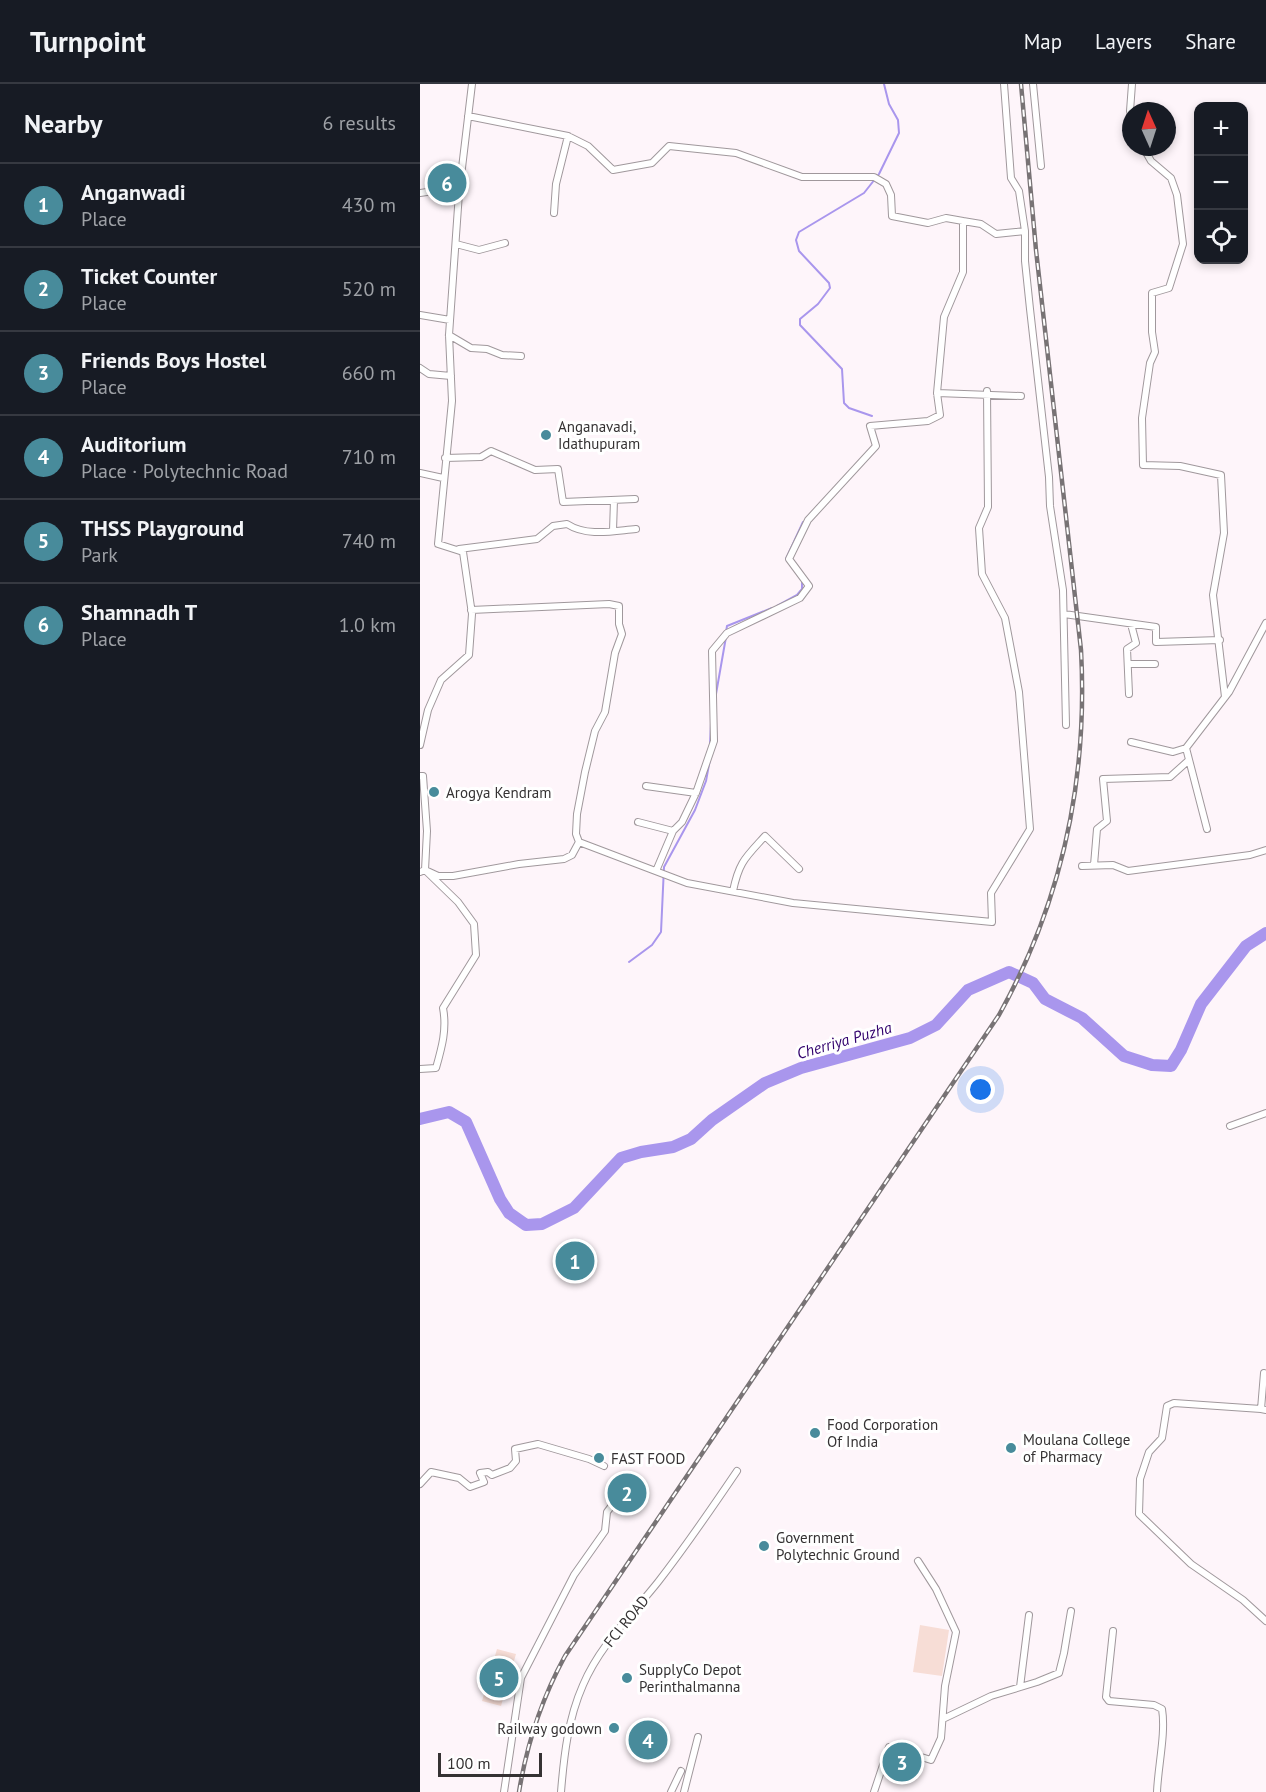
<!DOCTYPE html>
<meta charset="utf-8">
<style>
body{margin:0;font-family:"PT Sans",sans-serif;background:#242831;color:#f1f3f6}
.controls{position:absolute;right:18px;top:18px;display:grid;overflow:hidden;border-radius:12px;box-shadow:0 3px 9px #0003}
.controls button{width:54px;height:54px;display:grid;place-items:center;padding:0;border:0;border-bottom:2px solid #363941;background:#171b24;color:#f1f3f6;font:30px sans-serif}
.compass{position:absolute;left:702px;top:18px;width:54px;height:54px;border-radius:50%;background:#171b24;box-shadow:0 3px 9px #0003;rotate:357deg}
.scale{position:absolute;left:18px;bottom:15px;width:104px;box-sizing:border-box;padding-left:6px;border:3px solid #353233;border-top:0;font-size:16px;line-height:21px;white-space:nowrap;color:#353233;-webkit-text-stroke:4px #fff;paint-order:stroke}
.you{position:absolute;left:561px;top:1006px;width:21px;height:21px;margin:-15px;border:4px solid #fff;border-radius:50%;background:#1a73e8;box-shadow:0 0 0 9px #1a73e833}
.badge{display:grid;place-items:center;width:39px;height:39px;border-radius:50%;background:#488b9b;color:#fff;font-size:20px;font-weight:700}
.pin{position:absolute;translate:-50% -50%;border:3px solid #fff;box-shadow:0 2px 6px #0006}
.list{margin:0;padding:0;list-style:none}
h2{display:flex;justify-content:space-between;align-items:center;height:78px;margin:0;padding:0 24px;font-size:26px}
h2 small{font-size:20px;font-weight:400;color:#9ea1a6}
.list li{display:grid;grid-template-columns:39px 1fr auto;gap:18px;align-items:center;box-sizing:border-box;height:84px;padding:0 24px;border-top:2px solid #363941}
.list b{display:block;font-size:22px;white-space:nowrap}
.list p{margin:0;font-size:20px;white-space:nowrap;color:#9ea1a6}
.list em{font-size:20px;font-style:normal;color:#9ea1a6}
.icon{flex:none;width:33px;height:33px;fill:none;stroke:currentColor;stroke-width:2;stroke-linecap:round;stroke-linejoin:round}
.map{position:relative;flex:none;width:846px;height:1708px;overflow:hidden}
header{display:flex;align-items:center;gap:36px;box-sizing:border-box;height:84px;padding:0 30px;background:#171b24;border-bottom:2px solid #363941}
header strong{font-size:28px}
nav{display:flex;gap:33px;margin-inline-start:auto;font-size:21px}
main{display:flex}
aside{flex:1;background:#171b24}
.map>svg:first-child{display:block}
.green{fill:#f7ddd6}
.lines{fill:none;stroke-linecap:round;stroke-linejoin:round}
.stream{stroke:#a996ed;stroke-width:2}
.river{stroke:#a996ed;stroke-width:12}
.minor-casing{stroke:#a0989c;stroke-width:8}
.minor{stroke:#fff;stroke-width:6}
.rail-casing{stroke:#787375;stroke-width:4.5}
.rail{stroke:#fff;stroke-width:2;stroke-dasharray:7;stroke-linecap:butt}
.poi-dot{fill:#488b9b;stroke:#fff;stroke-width:2}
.labels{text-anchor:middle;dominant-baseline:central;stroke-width:6;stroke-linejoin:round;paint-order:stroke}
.poi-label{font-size:15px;fill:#353233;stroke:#fff;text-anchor:start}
.street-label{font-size:15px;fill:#353233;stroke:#fff}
.water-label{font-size:16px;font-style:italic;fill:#32026d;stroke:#fff}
</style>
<header>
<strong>Turnpoint</strong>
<nav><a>Map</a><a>Layers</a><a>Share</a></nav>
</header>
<main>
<aside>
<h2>Nearby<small>6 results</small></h2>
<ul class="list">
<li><span class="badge">1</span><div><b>Anganwadi</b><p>Place</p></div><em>430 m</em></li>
<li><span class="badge">2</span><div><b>Ticket Counter</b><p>Place</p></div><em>520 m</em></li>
<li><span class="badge">3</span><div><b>Friends Boys Hostel</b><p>Place</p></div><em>660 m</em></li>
<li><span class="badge">4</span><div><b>Auditorium</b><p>Place · Polytechnic Road</p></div><em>710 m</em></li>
<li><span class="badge">5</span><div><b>THSS Playground</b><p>Park</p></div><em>740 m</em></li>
<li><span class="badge">6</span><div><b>Shamnadh T</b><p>Place</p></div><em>1.0 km</em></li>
</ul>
</aside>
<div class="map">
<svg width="846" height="1708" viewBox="0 0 846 1708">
<rect width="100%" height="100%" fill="#fef5fa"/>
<!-- green -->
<path class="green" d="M500,1541L529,1546L522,1592L493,1588Z
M77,1565L96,1570L81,1622L62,1617Z"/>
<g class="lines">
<!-- stream -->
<path class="stream" d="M452,332L429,324L424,319L422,285L380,241V235L398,220L410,204L409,199L379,167L376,156L379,148L444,109L459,90L479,49L478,36L469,20L464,0
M379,492L366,475L383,438
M357,522L377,511L382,505V496
M306,548L307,542L352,524
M296,610L306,553
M290,660L291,639
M209,878L232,861L241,848L244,783L275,726L286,697L290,675"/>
<!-- river -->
<path class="river" d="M0,1035L29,1028L46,1038L80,1115L89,1129L106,1141L122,1140L154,1124L201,1074L221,1068L253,1063L271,1055L292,1036L345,999L381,984L490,954L516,941L548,906L589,888L613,899L625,915L662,934L704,972L732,981L751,982L761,966L781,920L826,862L846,849"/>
<defs>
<path id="minor" d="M584,0L591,94L599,107L605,147V177L610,225L629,393L630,422L643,506L646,641
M613,0L621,82
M711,31L710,27L712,0
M48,32L148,52L168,62L193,86L232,79L249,62L316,69L382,93H454L466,100L471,111L472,132L508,139L526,134L543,137
M723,63L731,77L751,94L757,111L763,160L749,204L732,209V248L735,268L730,279L722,334L723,381L760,382L801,391L804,449L793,511L805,613
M0,109L40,103
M134,129L136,100L148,52
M36,160L59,166L85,159
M0,231L30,236
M29,251L51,264L67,265L82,271L101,272
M0,284L9,290L31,292
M517,309L601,312
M25,374L61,373L71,367L115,386L138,385L143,418L215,415
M0,389L23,394
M193,447L194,416
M39,465L117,455L133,442L147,440C167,453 193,447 216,445
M51,526L189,520L199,522V540L202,550L195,569L185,628L175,647L165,688L157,730L156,750L159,758
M644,530L736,543V558L800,556
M708,580H735
M709,610L707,565L716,559L711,540
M711,658L753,668L766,664L809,608L846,539
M0,661L8,626L21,596L49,571L52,530L43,468L18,460L32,317L29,251L39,109L52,0
M766,664L787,745
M0,692H3L7,747L5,786L38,818L54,840L56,871L23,924C27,945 22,963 16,984L0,985
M226,702L276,709
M218,738L253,747
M674,781L677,745L687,737L683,695L750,693L769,676
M662,782L693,781L708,787L830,771L846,766
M236,787L253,747L262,738L276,709L294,657L292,567L307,549L380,514L389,502L369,475L388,436L456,362L450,342L508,337L520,331L517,309L524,233L543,188V137L561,140L576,150L605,147
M0,788L5,786L18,792H33L99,780L144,775L152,771L159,758L267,799L373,819L572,838L571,809L610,745L599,608L585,534L562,490L559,444L568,423L567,307
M313,807C319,778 325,774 345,752L379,785
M810,1042L846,1029
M844,1289L841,1325L846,1326
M841,1325L754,1319L747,1322L742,1354L729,1368L720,1395L719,1430L771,1480L823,1516L846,1537
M0,1400L11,1388L39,1394L50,1403L64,1398L60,1389L68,1388L72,1391L90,1384L96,1377L95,1365L118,1360L169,1375L184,1382
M693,1547L686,1613L689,1617L734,1621L742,1625C746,1649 738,1682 737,1708
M600,1603L609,1531
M523,1635L571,1612L617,1598L639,1589L644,1569L651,1527
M84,1708L101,1594L154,1491L185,1447L187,1428L193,1420
M141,1708C144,1671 148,1635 163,1601C180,1561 211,1532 238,1498C266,1462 292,1424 317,1387
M251,1708L261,1687
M264,1708L278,1653
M454,1708L469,1663L511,1676L521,1654L525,1602L536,1548L516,1505L498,1477"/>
</defs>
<!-- minor casing -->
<use href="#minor" class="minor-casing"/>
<!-- minor -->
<use href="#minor" class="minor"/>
<defs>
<path id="rail" d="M99,1708C107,1659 121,1616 145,1572L579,931C642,818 668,695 661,566L616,166L601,0"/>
</defs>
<!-- rail casing -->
<use href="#rail" class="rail-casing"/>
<!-- rail -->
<use href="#rail" class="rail"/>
</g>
<!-- markers -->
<g class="poi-dot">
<circle cx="126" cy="351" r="6"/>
<circle cx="14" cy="708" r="6"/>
<circle cx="395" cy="1349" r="6"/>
<circle cx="591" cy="1364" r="6"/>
<circle cx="179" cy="1374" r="6"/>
<circle cx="344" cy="1462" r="6"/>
<circle cx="207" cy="1594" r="6"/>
<circle cx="194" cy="1644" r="6"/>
</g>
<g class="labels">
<!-- poi labels -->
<g class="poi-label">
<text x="138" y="342">Anganavadi,<tspan x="138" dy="17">Idathupuram</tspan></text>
<text x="26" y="708">Arogya Kendram</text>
<text x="407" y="1340">Food Corporation<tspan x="407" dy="17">Of India</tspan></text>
<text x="603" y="1355">Moulana College<tspan x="603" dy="17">of Pharmacy</tspan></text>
<text x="191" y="1374">FAST FOOD</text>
<text x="356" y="1453">Government<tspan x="356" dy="17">Polytechnic Ground</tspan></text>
<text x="219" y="1585">SupplyCo Depot<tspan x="219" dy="17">Perinthalmanna</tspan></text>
<text x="182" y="1644" text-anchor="end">Railway godown</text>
</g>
<!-- street labels -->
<g class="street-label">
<text transform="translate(206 1537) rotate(-51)">FCI ROAD</text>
</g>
<!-- water labels -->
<g class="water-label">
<text transform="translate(424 956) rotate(-16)">Cherriya Puzha</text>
</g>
</g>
</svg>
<div class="controls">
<button>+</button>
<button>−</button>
<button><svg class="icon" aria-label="locate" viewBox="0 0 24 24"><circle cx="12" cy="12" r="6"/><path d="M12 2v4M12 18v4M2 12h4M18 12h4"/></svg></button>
</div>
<svg class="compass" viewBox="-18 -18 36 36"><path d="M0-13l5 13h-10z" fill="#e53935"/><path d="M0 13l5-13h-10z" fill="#9ea1a6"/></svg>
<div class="scale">100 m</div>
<div class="you"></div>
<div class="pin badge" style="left:155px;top:1177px">1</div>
<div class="pin badge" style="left:207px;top:1409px">2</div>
<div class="pin badge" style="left:482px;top:1678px">3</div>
<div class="pin badge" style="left:228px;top:1656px">4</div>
<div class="pin badge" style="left:79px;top:1594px">5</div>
<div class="pin badge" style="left:27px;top:99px">6</div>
</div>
</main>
